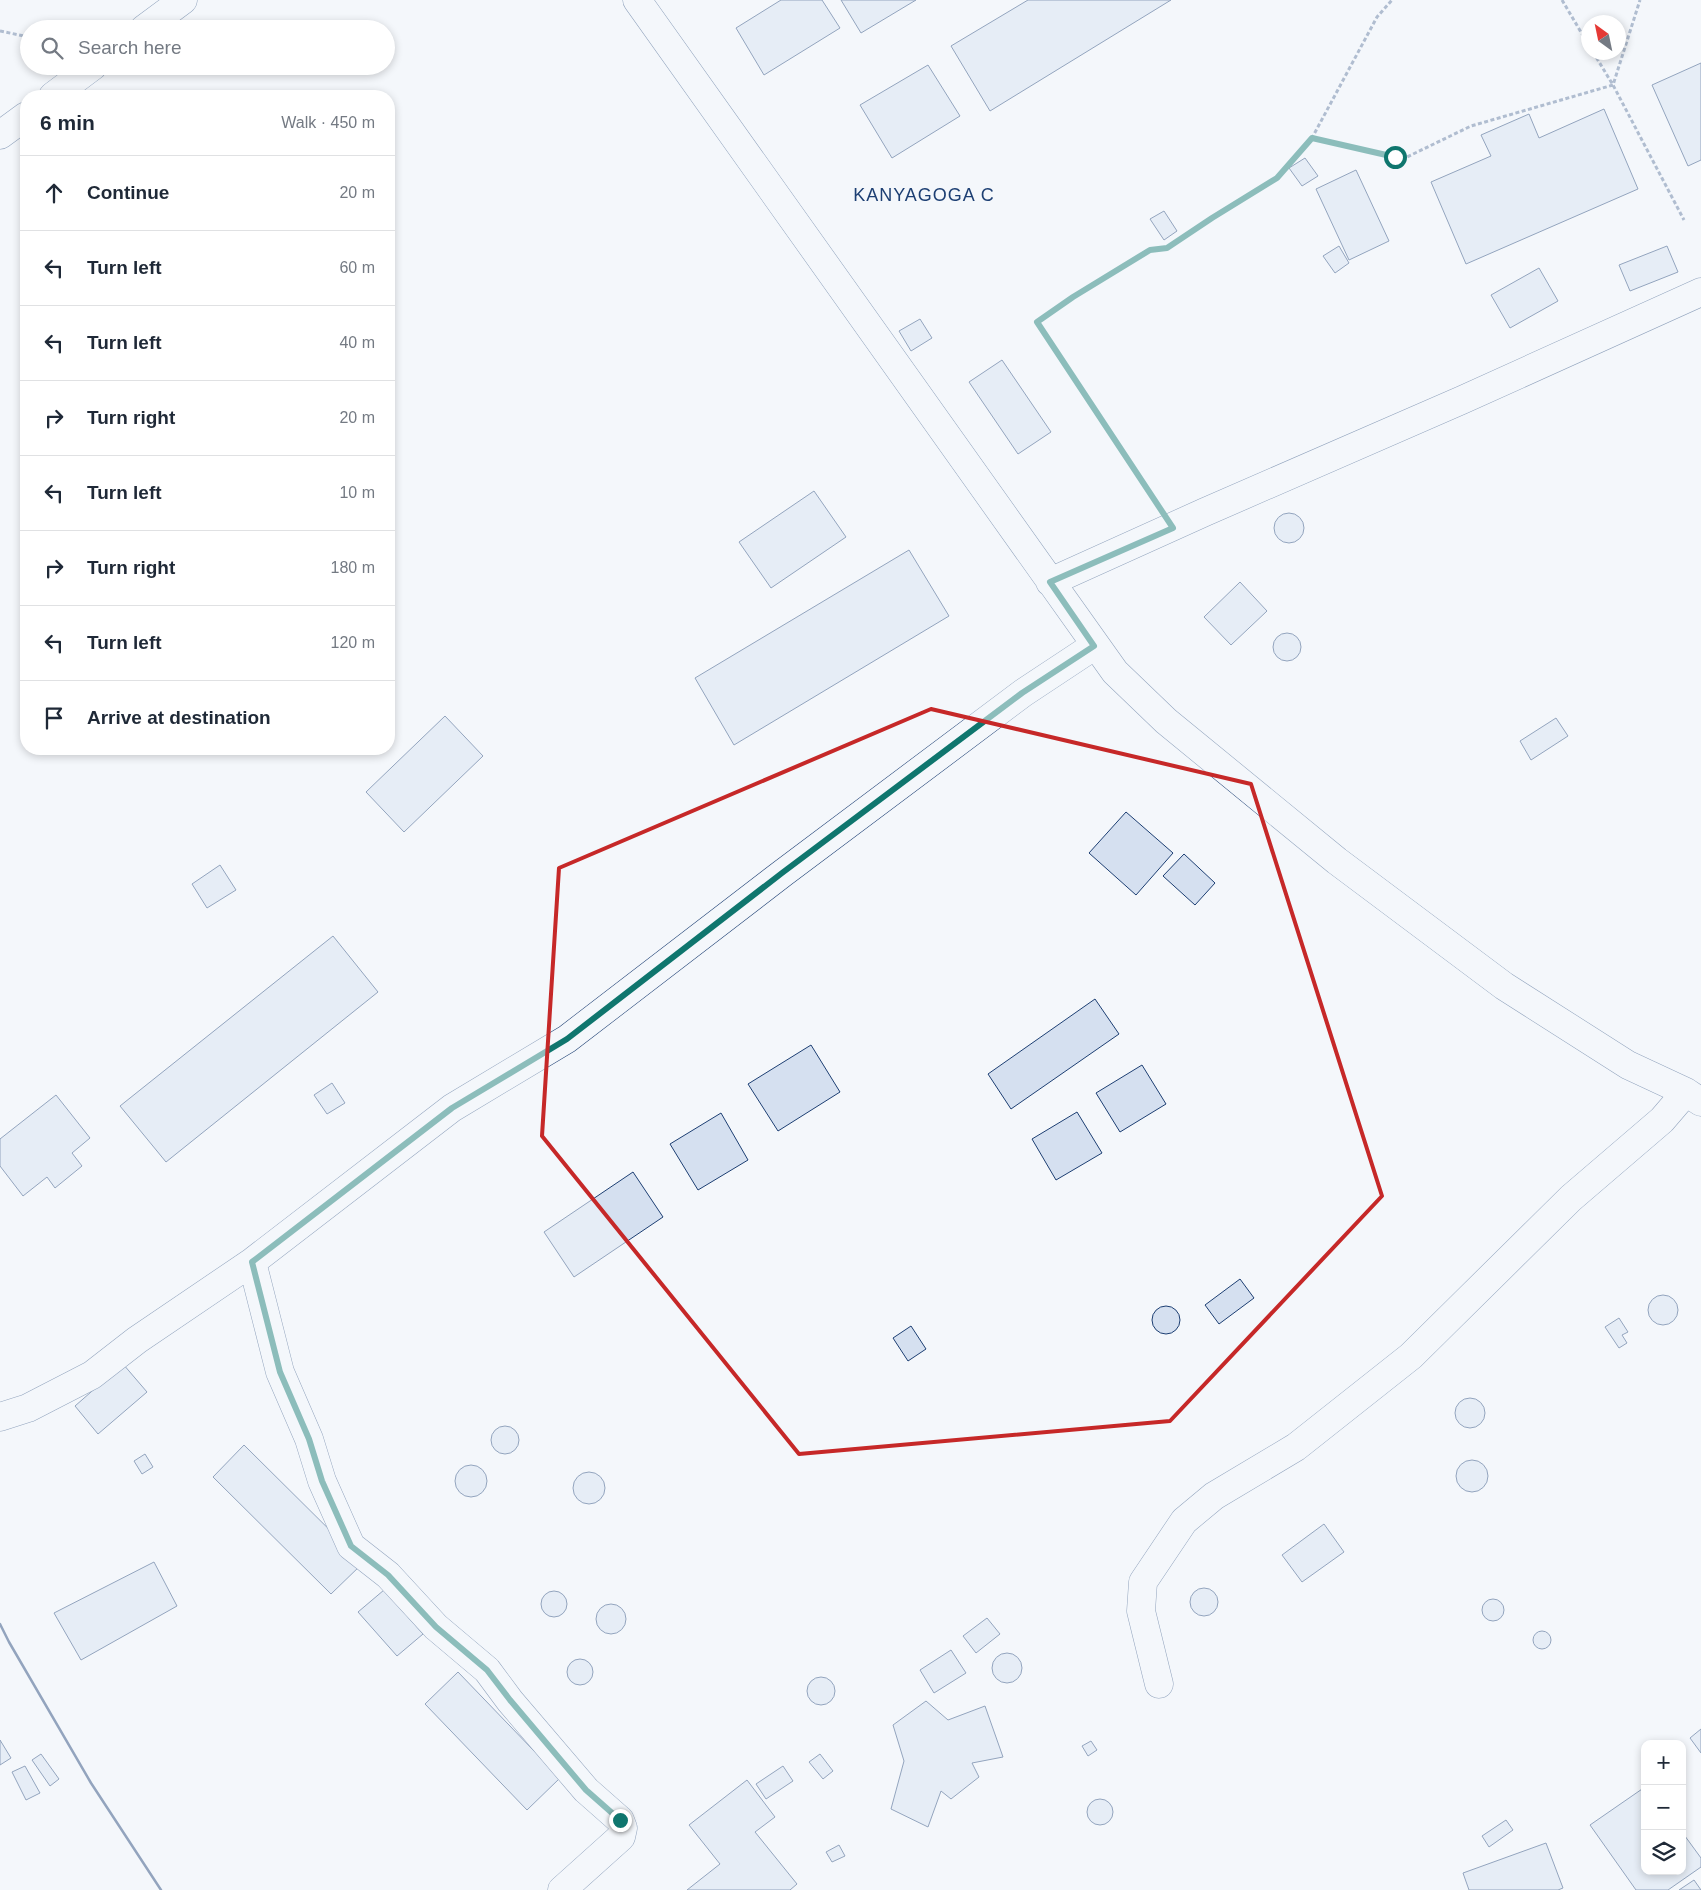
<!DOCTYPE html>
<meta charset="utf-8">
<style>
body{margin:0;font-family:Arial,sans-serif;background:#f6f6f7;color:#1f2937}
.controls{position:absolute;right:15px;bottom:15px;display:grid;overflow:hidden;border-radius:10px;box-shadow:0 2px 8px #0003}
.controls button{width:45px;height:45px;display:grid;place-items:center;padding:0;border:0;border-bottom:1px solid #e0e1e3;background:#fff;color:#1f2937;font:25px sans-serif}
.compass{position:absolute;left:1581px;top:15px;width:45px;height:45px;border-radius:50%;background:#fff;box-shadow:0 2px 8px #0003;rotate:327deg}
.stop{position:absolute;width:15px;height:15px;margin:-11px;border:4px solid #0f766e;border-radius:50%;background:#fff}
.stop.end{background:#0f766e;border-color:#fff;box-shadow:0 1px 5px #0008}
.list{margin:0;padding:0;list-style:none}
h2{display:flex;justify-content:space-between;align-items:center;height:65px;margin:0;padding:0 20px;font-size:21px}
h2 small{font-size:16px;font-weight:400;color:#747a83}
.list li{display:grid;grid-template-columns:32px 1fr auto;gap:15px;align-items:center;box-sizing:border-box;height:75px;padding:0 20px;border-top:1px solid #e0e1e3}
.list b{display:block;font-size:19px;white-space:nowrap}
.list em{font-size:16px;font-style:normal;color:#747a83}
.icon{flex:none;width:28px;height:28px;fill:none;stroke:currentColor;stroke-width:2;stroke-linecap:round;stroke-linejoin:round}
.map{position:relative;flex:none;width:1701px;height:1890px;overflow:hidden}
.search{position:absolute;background:#fff;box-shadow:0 2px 8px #0003;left:20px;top:20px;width:375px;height:55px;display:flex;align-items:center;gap:12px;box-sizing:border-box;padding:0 18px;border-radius:28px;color:#747a83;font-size:19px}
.panel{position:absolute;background:#fff;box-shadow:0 2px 8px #0003;left:20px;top:90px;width:375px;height:665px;border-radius:20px}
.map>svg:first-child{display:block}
.building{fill:#d5e0f0;stroke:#1d3f73}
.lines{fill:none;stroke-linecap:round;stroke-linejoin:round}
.minor-casing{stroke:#1d3f73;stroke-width:29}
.path{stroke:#5e769c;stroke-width:3;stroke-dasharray:4 2.5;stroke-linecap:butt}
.minor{stroke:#f4f7fb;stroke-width:28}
.wall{stroke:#1d3f73;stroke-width:2.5}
.route{stroke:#0f766e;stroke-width:6}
.marked{fill:none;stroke:#c62828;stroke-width:4;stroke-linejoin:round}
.labels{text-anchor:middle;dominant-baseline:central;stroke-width:4;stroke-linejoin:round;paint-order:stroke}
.quarter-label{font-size:18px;letter-spacing:1px;fill:#1d3f73;stroke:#f4f7fb}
</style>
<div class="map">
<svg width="1701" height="1890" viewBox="0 0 1701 1890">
<rect width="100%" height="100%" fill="#f4f7fb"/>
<!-- building -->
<path class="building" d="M781,0H822L840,28L764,75L736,28Z
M841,0H916L861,33Z
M1028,0H1171L990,111L951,46Z
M1701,63V160L1688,166L1652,85Z
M928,65L960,116L892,158L860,105Z
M1604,109L1638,189L1466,264L1431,182L1491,156L1481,135L1529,114L1539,138Z
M1305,158L1318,176L1302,186L1289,168Z
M1356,170L1389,241L1349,260L1316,189Z
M1164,211L1177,231L1164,240L1150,219Z
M1339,246L1349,263L1335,273L1323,256Z
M1667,246L1678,272L1630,291L1619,265Z
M1539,268L1558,301L1510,328L1491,295Z
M920,319L932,338L911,351L899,331Z
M1002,360L1051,432L1018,454L969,382Z
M814,491L846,537L771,588L739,542Z
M1274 528a15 15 0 1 1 30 0a15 15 0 1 1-30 0Z
M909,550L949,616L734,745L695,678Z
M1240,582L1267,611L1231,645L1204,617Z
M1273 647a14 14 0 1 1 28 0a14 14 0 1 1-28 0Z
M445,716L483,756L404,832L366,792Z
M1556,718L1568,736L1531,760L1520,741Z
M1126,812L1173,853L1136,895L1089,853Z
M1184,854L1215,883L1195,905L1163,876Z
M220,865L236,890L207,908L192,884Z
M333,936L378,992L166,1162L120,1106Z
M1095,999L1119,1034L1011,1109L988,1074Z
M811,1045L840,1092L778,1131L748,1084Z
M1142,1065L1166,1104L1120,1132L1096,1093Z
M332,1083L345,1103L327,1114L314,1095Z
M56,1095L90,1138L72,1153L82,1166L55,1188L47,1177L23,1196L0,1166V1139Z
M1077,1112L1102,1153L1056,1180L1032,1139Z
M721,1113L748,1160L698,1190L670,1144Z
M633,1172L663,1217L574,1277L544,1232Z
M1240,1279L1254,1298L1219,1324L1205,1305Z
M1648 1310a15 15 0 1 1 30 0a15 15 0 1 1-30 0Z
M1152 1320a14 14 0 1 1 28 0a14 14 0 1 1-28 0Z
M1619,1318L1628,1332L1622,1335L1627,1343L1619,1348L1605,1327Z
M911,1326L926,1349L908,1361L893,1338Z
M123,1364L147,1392L98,1434L75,1406Z
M1455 1413a15 15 0 1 1 30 0a15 15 0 1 1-30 0Z
M491 1440a14 14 0 1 1 28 0a14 14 0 1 1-28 0Z
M244,1445L363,1563L331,1594L213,1477Z
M145,1454L153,1467L142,1474L134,1461Z
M1456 1476a16 16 0 1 1 32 0a16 16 0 1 1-32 0Z
M455 1481a16 16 0 1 1 32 0a16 16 0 1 1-32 0Z
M573 1488a16 16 0 1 1 32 0a16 16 0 1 1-32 0Z
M1324,1524L1344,1552L1302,1582L1282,1555Z
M154,1562L177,1606L81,1660L54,1613Z
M1190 1602a14 14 0 1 1 28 0a14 14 0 1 1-28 0Z
M384,1590L423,1634L397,1656L358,1612Z
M541 1604a13 13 0 1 1 26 0a13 13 0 1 1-26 0Z
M1482 1610a11 11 0 1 1 22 0a11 11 0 1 1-22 0Z
M596 1619a15 15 0 1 1 30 0a15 15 0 1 1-30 0Z
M987,1618L1000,1634L976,1653L963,1636Z
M1533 1640a9 9 0 1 1 18 0a9 9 0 1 1-18 0Z
M951,1650L966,1673L934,1693L920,1670Z
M992 1668a15 15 0 1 1 30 0a15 15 0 1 1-30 0Z
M567 1672a13 13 0 1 1 26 0a13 13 0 1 1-26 0Z
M458,1672L560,1778L527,1810L425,1704Z
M807 1691a14 14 0 1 1 28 0a14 14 0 1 1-28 0Z
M926,1701L948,1720L985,1706L1003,1757L972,1763L979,1777L951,1799L941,1791L928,1827L891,1809L904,1761L893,1725Z
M1701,1729V1753L1690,1738Z
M0,1740L11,1758L0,1765Z
M1091,1741L1097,1750L1088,1756L1082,1746Z
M41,1754L59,1779L50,1786L32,1760Z
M820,1754L833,1771L823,1779L809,1762Z
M25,1766L40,1793L26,1800L12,1772Z
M783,1766L793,1781L766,1799L756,1784Z
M747,1780L775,1817L755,1832L797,1884L790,1890H687L720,1864L689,1825Z
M1645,1787V1871H1682V1832L1701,1858V1867L1668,1890H1636L1590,1825Z
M1087 1812a13 13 0 1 1 26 0a13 13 0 1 1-26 0Z
M1506,1820L1513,1830L1489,1847L1482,1836Z
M1546,1843L1563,1888L1558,1890H1469L1463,1873Z
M839,1845L845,1856L832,1862L826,1852Z
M1694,1880L1701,1890H1679Z"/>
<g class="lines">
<defs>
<path id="minor" d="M637,0L1115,672L1166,721L1337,861L1504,986L1628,1065L1686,1092L1701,1102
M144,29L183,0
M53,96L93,66
M0,135L26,116
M1050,582L1205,512L1462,400L1701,292
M0,1417L28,1408L92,1375L137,1340L252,1262
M1159,1684L1141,1611L1143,1582L1184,1521L1214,1496L1296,1447L1411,1356L1571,1198L1662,1120L1686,1092
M562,1890L621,1837L623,1828L620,1820L586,1790L510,1701L487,1670L436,1627L388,1575L351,1546L322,1481L309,1439L280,1372L252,1262L452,1108L567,1039L783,873L1023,693L1094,646"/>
</defs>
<!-- minor casing -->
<use href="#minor" class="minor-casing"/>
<!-- path -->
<path class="path" d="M1562,0L1588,44
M0,31L29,37
M1593,52L1613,85L1684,220
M1312,138L1395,157H1407L1471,126L1613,85L1640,0
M1154,499L1037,322L1073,297L1150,250L1167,248L1212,218L1277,178L1312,138L1377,17L1392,0"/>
<!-- minor -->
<use href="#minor" class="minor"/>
<!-- wall -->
<path class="wall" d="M0,1624L9,1642L91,1783L161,1890"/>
</g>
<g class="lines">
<!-- route -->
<path class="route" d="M620,1820L586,1790L510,1700L487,1670L436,1627L388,1575L351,1546L322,1481L309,1439L280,1372L252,1262L452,1108L567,1039L782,873L1022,693L1094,646L1050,582L1173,528L1037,322L1073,297L1150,250L1167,248L1212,218L1277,178L1312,138L1395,157"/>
</g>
<!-- marked area -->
<path d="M0 0H1701V1890H0ZM931,709L1251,784L1382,1196L1170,1421L799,1454L542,1136L559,868Z" fill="#f4f7fb" fill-opacity=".55" fill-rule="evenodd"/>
<path class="marked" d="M931,709L1251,784L1382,1196L1170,1421L799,1454L542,1136L559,868Z"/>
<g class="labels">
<!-- quarter labels -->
<g class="quarter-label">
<text x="924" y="195">KANYAGOGA C</text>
</g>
</g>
</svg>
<div class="controls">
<button>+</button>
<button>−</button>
<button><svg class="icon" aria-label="layers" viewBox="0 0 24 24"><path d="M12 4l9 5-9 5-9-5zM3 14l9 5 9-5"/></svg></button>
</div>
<svg class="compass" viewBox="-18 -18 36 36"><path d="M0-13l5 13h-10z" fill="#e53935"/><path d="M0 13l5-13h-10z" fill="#747a83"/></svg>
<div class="stop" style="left:1395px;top:157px"></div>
<div class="stop end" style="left:620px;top:1820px"></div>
<div class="search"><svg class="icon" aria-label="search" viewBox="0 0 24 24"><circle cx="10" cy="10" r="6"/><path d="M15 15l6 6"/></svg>Search here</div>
<section class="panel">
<h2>6 min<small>Walk · 450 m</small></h2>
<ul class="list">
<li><svg class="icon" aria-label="ahead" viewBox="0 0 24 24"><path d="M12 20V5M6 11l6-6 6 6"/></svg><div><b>Continue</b></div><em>20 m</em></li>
<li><svg class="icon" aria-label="left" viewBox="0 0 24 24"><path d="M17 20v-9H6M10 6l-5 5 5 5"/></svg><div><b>Turn left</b></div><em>60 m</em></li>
<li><svg class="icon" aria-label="left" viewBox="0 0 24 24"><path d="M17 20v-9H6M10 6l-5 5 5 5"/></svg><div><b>Turn left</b></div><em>40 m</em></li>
<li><svg class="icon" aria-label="right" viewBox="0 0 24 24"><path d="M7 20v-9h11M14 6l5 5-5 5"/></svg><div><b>Turn right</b></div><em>20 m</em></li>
<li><svg class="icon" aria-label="left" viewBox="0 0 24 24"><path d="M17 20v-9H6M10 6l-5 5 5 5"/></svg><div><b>Turn left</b></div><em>10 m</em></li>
<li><svg class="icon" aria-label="right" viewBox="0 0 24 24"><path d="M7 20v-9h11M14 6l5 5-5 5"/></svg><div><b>Turn right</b></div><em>180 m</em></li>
<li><svg class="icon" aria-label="left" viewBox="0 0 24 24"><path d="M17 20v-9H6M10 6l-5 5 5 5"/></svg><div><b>Turn left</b></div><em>120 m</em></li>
<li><svg class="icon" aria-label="arrive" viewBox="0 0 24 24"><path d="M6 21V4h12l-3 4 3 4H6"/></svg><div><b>Arrive at destination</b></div></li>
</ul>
</section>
</div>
